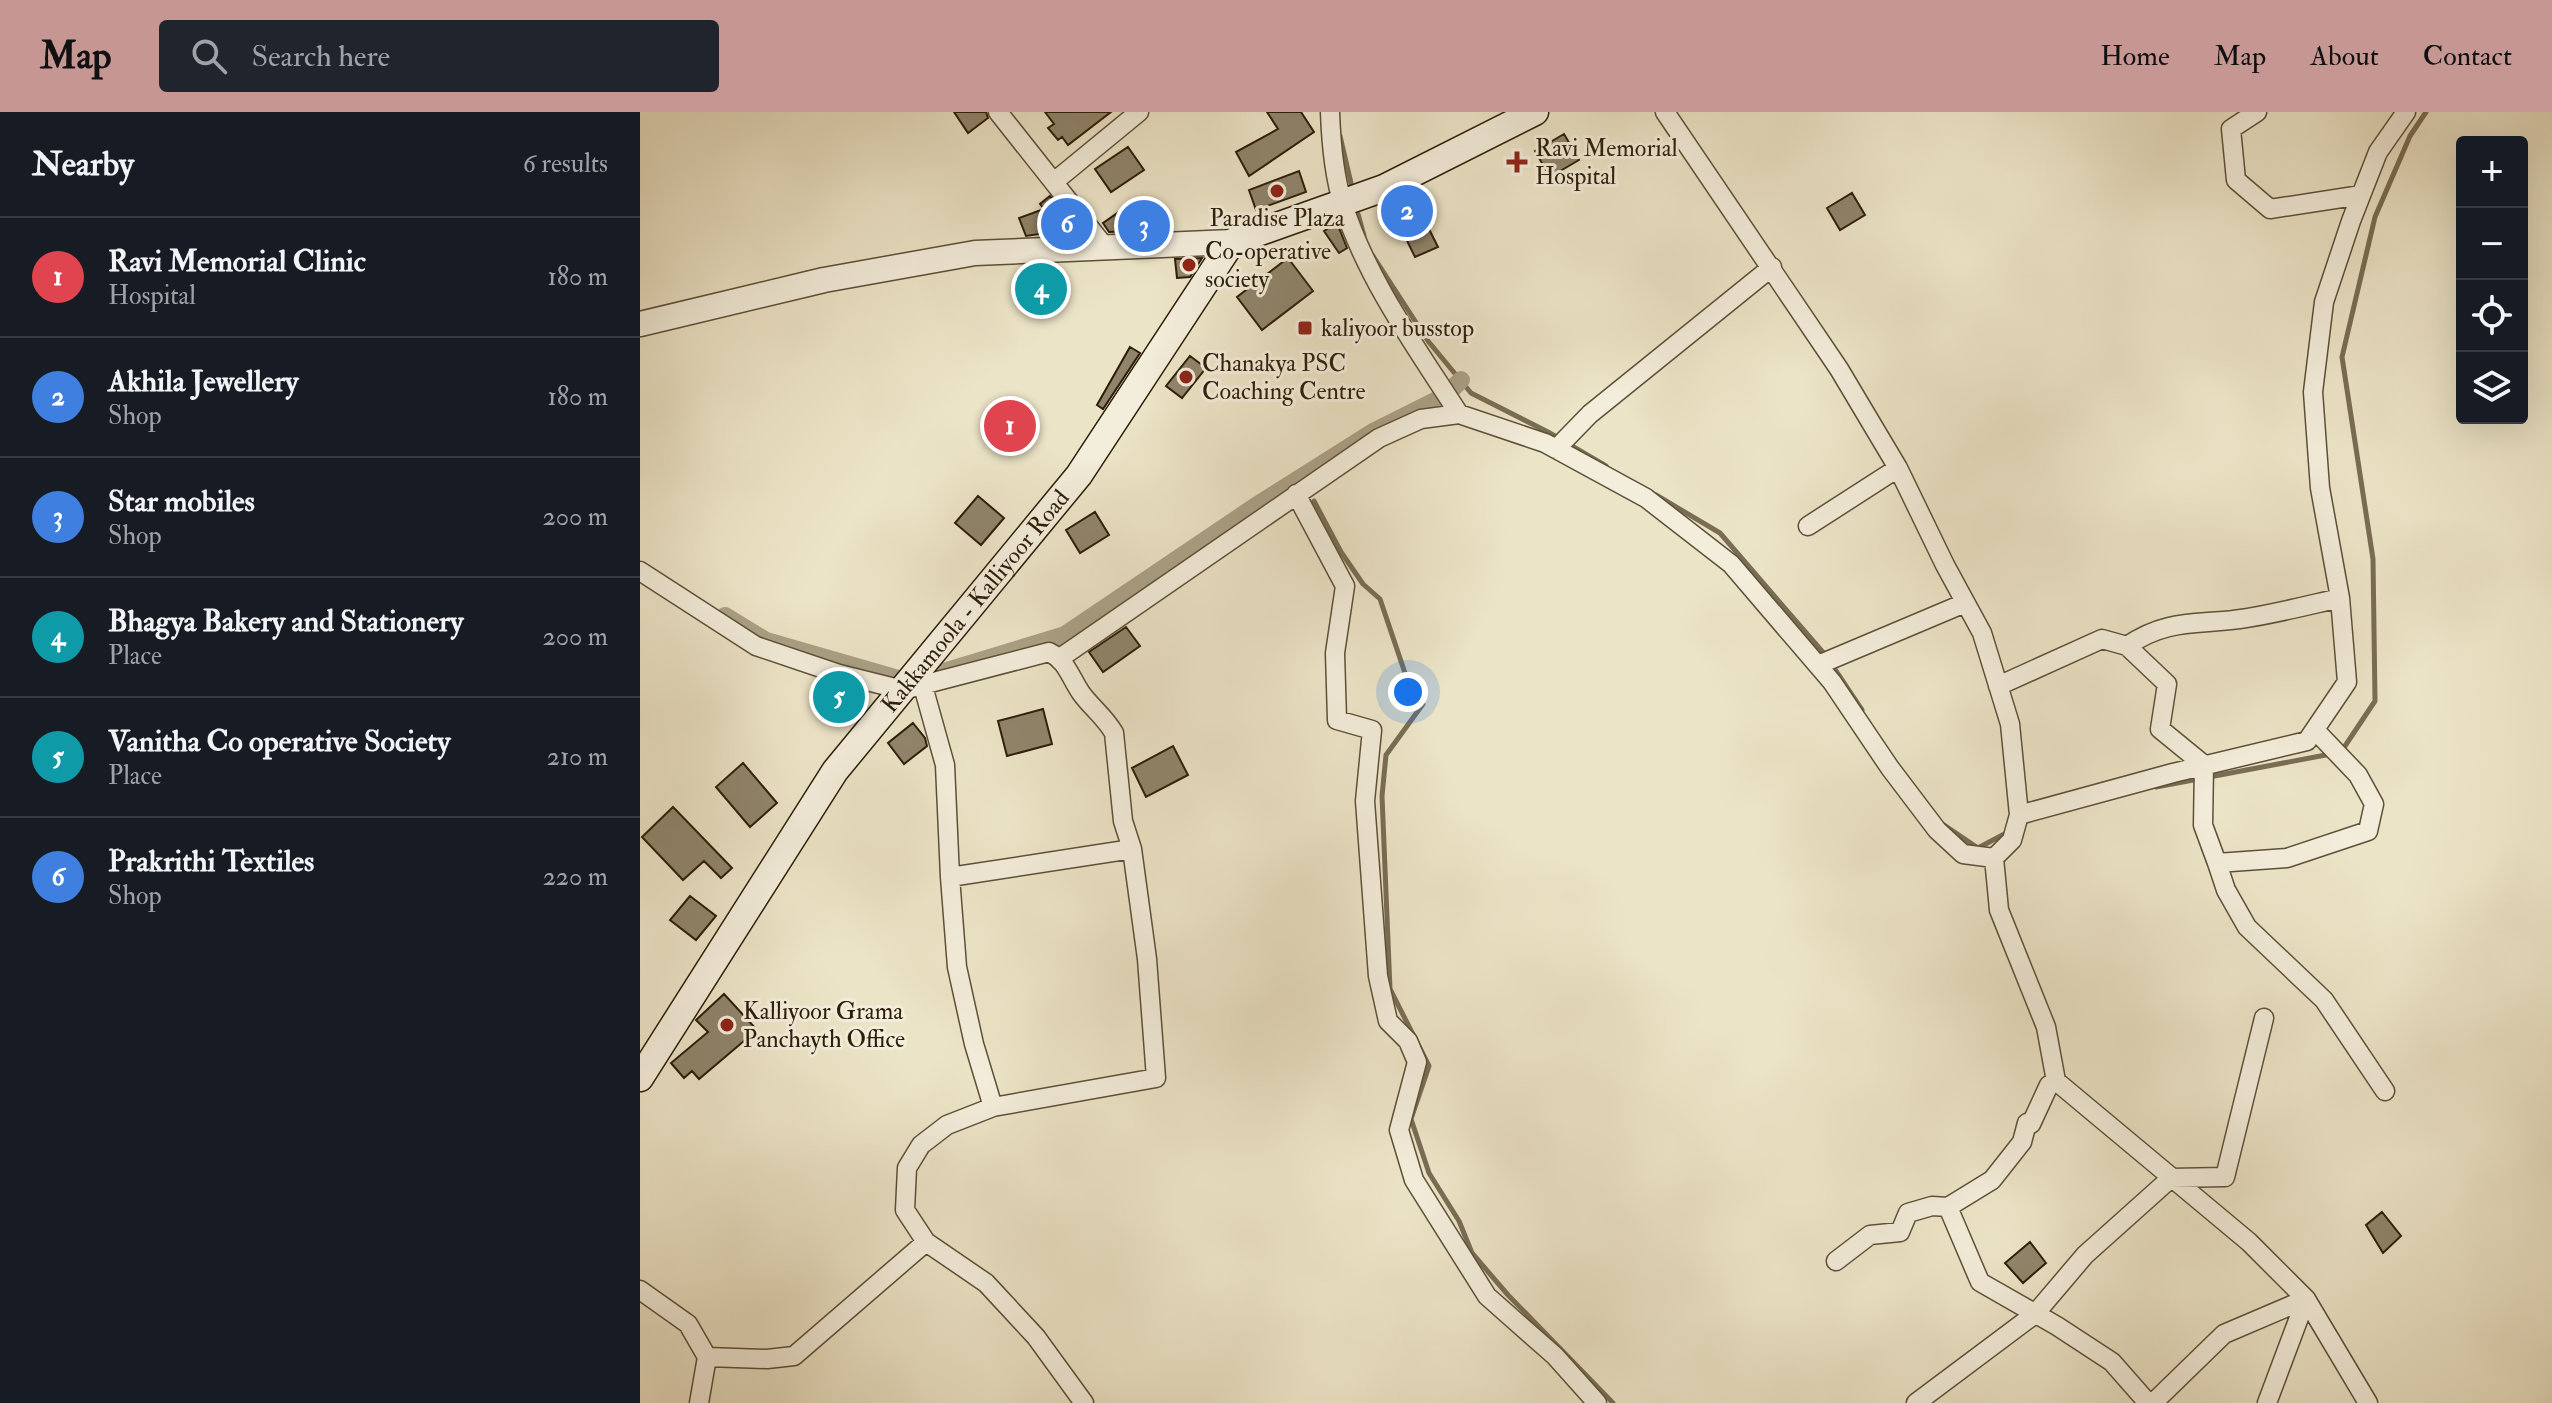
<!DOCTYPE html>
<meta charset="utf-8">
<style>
body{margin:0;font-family:"IM FELL Double Pica",serif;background:#20242c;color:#f1f3f6}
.controls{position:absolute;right:24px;top:24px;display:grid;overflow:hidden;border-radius:8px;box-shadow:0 8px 32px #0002}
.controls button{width:72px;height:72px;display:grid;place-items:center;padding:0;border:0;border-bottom:2px solid #363941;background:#171b24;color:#f1f3f6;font:40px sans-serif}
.you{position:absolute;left:768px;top:580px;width:28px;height:28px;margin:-20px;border:6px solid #fff;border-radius:50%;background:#1a73e8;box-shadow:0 0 0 12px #1a73e833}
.badge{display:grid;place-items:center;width:52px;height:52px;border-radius:50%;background:#c59692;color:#fff;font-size:26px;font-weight:700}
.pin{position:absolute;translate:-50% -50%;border:4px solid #fff;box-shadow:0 2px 8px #0006}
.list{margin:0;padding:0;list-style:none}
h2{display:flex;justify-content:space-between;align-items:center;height:104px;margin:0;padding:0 32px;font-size:34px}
h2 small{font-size:26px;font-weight:400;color:#9ea1a6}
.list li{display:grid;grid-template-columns:52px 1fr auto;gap:24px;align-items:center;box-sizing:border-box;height:120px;padding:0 32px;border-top:2px solid #363941}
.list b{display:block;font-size:30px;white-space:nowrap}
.list p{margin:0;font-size:26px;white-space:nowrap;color:#9ea1a6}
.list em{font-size:26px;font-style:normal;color:#9ea1a6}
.icon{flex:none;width:44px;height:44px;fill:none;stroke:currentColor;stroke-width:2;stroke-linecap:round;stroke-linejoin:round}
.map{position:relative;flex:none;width:1912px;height:1291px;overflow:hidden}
header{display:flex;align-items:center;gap:48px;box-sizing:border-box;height:112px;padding:0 40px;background:#c59692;color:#111}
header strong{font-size:38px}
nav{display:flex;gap:44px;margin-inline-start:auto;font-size:28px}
.search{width:560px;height:72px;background:#20242c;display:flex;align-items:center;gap:20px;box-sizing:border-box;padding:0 28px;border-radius:8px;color:#9ea1a6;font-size:30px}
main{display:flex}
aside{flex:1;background:#171b24}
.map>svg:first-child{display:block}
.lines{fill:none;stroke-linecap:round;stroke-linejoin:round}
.stream{stroke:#796d54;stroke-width:5}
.canal{stroke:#aba186;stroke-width:18}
.building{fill:#90856c;stroke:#2d1e09;stroke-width:2}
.minor-casing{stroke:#5d5038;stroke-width:21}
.tertiary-casing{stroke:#5d5038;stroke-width:27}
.secondary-casing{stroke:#2d1e09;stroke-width:29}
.minor{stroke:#f3eddb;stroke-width:18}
.tertiary{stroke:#f3eddb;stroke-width:24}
.secondary{stroke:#f3eddb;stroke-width:26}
.poi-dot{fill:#8f2418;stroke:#f3eddb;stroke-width:3}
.labels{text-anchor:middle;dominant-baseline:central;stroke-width:6;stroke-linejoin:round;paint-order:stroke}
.poi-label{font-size:24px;fill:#2d1e09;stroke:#f3eddb;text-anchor:start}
.street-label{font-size:24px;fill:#2d1e09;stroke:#f3eddb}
</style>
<header>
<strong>Map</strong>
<div class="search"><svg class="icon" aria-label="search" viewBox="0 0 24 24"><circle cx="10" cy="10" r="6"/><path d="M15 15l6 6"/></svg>Search here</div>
<nav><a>Home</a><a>Map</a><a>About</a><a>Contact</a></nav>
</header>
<main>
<aside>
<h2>Nearby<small>6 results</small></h2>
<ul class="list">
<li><span class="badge" style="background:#e0444e">1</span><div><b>Ravi Memorial Clinic</b><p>Hospital</p></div><em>180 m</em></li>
<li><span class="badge" style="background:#3f7fe0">2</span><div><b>Akhila Jewellery</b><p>Shop</p></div><em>180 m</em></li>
<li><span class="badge" style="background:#3f7fe0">3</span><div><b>Star mobiles</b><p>Shop</p></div><em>200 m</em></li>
<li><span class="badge" style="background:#0f9aa8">4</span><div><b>Bhagya Bakery and Stationery</b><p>Place</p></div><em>200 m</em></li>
<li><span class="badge" style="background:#0f9aa8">5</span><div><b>Vanitha Co operative Society</b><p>Place</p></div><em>210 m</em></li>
<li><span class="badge" style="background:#3f7fe0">6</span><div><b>Prakrithi Textiles</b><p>Shop</p></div><em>220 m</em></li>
</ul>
</aside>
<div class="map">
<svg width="1912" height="1291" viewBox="0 0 1912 1291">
<rect width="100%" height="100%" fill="#ece4c7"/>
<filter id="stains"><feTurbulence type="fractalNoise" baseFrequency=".0025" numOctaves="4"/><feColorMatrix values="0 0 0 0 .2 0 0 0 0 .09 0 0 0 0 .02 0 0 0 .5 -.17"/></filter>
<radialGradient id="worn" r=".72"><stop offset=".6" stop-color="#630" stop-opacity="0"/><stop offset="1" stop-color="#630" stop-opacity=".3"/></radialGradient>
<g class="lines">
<!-- stream -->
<path class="stream" d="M700,24L711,71
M718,102L724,124
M733,144L788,229L831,281L908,320L966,354
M659,366L660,368
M1016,383L1080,421L1187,545
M674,389L701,440L723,472L740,487L766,564L783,592L746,643L742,684L750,877L789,954L771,1007L789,1061L819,1109L832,1141L868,1183L973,1291
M1192,553L1222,598
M1701,640L1735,589L1733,447L1702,245L1735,105L1770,24L1786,0
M1516,675L1691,642
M1304,713L1338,736L1370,719"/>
<!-- canal -->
<path class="canal" d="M813,276L821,268
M85,504L126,529L265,569
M300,561L425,523L619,392L733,320L799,287"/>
</g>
<!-- building -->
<path class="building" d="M314,0H346L348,6L328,21Z
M405,0H471L428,33L422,25L418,28L408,16L414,12Z
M627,0H661L674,20L609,64L596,40L638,17Z
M924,22L939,48L910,65L895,39Z
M488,35L504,58L471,80L455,57Z
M659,59L666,80L616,98L609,78Z
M1212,81L1225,103L1200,118L1187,96Z
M410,84L435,117L386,124L379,106L404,97L400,92Z
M773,85L798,135L775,145L751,96Z
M479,100L492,119L469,120L463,111Z
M697,111L707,136L699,141L684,119Z
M562,146L550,165L537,166L535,147Z
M648,146L673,179L622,218L597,185Z
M414,155L416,198L387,200L386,157Z
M490,235L500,241L463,297L457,293Z
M550,244L566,256L542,286L526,274Z
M364,301L384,310L376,328L356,319Z
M338,384L364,406L341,433L315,411Z
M455,400L469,423L440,441L426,418Z
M486,515L500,534L463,560L449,540Z
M192,572L210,577L218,585L202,603L180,585Z
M403,597L412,632L367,644L358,609Z
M273,611L285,626L287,634L264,652L248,631Z
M533,634L548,663L506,685L492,656Z
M103,651L137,691L110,715L76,675Z
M33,695L92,756L81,766L64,749L43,768L2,725Z
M50,784L76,804L56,828L30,808Z
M84,882L117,918L59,967L52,959L44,966L31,951L68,920L56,908Z
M1742,1100L1761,1124L1743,1141L1726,1113Z
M1390,1130L1406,1151L1383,1171L1365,1151Z"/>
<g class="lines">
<defs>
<path id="minor" d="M358,0L465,135
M690,0C691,29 694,64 703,92C727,168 776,235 819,302
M1617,0L1591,17L1596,68L1630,97L1721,83
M415,69L499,0
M916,337L950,302L1132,155
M656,382L705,474L695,541L697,608L732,618L725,689L738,864L748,909L768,929L777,950L759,1018L774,1068L847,1184L915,1244L957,1291
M1168,414L1258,356
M0,459L116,534L199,562L263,578L409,540C427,549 430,565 441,581C451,595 465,605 474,621L483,709L492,737L507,847L516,966L353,995L307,1013L281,1033L267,1056L265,1098L286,1130L154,1244L127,1247L67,1245L48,1212L0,1178
M1487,534L1527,572L1520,617L1564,653L1563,713L1577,751
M420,546L739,326L781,307L819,302L905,331L1006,386L1091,452L1192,570L1250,656L1297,718L1323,742L1354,746L1372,728L1379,703L1370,612L1342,521L1305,453L1258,356L1199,257L1025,0
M1178,553L1325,491
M283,574L305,653L310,765L317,855L334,932L353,995
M1358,574L1462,527L1487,534C1529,505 1560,514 1607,506C1638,501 1669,493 1700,486
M1675,618L1718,663L1734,692L1728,719L1647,746L1577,751L1586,778L1607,815L1684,888L1745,979
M1379,703L1533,661L1667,629L1707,570L1700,486L1680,376L1673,280L1684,190L1711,109L1738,40L1766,0
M1354,746L1359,798L1406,915L1416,969
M310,765L492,737
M1308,1095L1340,1170L1417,1214L1472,1250L1508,1291
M286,1130L346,1171L396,1225L444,1291
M1196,1149L1230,1123L1260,1120L1268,1101L1292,1094L1308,1095L1352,1068L1382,1030L1387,1011L1391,1012L1409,973L1416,969L1609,1130L1666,1187L1728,1291
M59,1291L67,1245
M1276,1291L1395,1202L1445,1143L1531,1066L1585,1065L1624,906
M1513,1291L1584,1222L1666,1187
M1627,1291L1666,1187"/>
<path id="tertiary" d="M0,212L184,168L335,141L592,130"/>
<g id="secondary">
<path id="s1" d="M0,966L195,659L439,363L592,130L744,76L895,0"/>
</g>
</defs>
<!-- minor casing -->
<use href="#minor" class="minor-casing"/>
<!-- tertiary casing -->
<use href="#tertiary" class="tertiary-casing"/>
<!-- secondary casing -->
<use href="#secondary" class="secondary-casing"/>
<!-- minor -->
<use href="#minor" class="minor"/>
<!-- tertiary -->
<use href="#tertiary" class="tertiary"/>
<!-- secondary -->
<use href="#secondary" class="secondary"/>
</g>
<!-- markers -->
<g class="poi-dot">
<path d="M873 38h8v8h8v8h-8v8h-8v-8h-8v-8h8z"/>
<circle cx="637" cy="79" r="8"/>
<circle cx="549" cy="153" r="8"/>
<rect x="657" y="208" width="16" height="16" rx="4"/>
<circle cx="546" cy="265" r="8"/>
<circle cx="87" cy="913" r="8"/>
</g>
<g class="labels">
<!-- poi labels -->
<g class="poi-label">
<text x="895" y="36">Ravi Memorial<tspan x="895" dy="28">Hospital</tspan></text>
<text x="637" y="106" text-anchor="middle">Paradise Plaza</text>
<text x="565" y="139">Co-operative<tspan x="565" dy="28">society</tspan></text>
<text x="681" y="216">kaliyoor busstop</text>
<text x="562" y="251">Chanakya PSC<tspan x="562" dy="28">Coaching Centre</tspan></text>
<text x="103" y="899">Kalliyoor Grama<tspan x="103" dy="28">Panchayth Office</tspan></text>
</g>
<!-- street labels -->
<g class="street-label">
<text stroke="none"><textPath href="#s1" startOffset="584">Kakkamoola - Kalliyoor Road</textPath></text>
</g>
</g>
<rect width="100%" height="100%" filter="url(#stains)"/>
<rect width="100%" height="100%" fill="url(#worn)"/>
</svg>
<div class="controls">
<button>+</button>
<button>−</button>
<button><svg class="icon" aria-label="locate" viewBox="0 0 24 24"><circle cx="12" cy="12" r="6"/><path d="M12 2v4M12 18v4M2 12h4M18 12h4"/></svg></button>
<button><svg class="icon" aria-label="layers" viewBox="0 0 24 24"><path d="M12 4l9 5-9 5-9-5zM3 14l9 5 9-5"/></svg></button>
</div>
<div class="you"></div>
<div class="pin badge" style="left:370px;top:314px;background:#e0444e">1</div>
<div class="pin badge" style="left:767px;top:99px;background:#3f7fe0">2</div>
<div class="pin badge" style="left:504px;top:114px;background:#3f7fe0">3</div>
<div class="pin badge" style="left:401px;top:177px;background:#0f9aa8">4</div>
<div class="pin badge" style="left:199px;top:585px;background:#0f9aa8">5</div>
<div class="pin badge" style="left:427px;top:112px;background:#3f7fe0">6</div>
</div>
</main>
